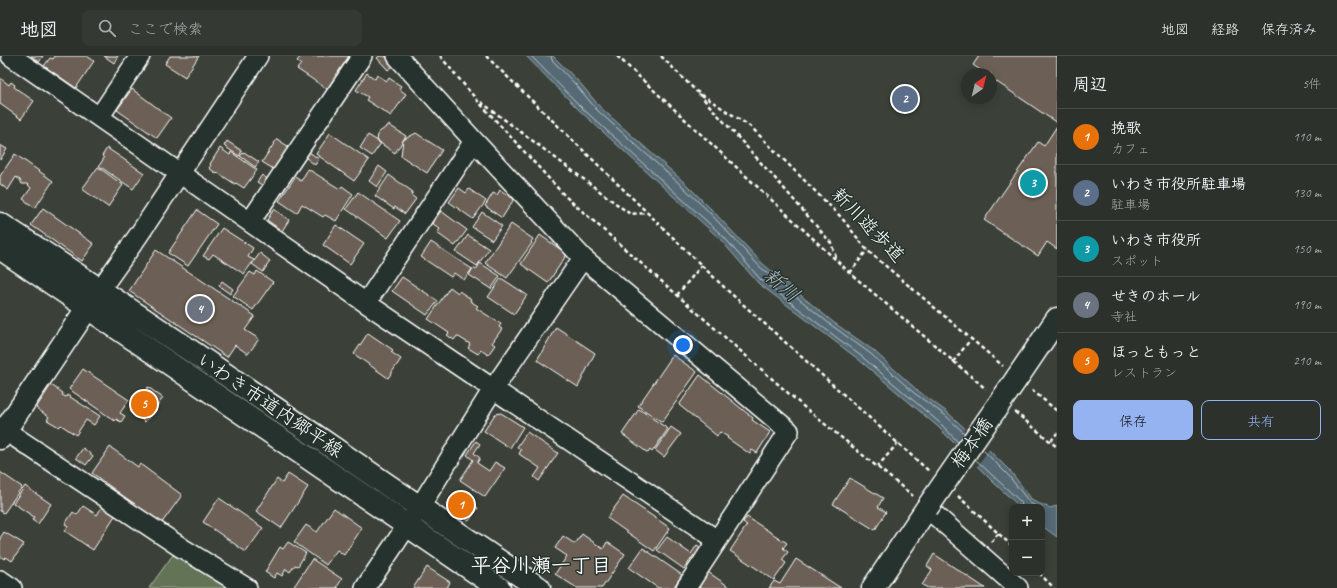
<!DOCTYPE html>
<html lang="ja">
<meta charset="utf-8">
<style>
body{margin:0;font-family:Caveat,"Klee One",sans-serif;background:#343933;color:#f1f3f6}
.controls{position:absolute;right:12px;bottom:12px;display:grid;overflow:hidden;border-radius:8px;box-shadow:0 2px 10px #0003}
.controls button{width:36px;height:36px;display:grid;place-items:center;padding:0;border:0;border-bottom:1px solid #484c47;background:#2c312b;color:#f1f3f6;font:20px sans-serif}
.compass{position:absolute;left:961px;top:12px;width:36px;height:36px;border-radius:50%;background:#2c312b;box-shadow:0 2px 10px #0003;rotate:35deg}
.you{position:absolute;left:683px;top:289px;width:14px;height:14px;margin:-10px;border:3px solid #fff;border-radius:50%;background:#1a73e8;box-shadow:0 0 0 6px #1a73e833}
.badge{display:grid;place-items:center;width:26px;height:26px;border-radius:50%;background:#95b2f1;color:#fff;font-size:13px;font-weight:700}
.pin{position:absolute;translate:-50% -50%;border:2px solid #fff;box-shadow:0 1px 4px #0006}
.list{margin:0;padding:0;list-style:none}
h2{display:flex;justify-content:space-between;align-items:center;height:52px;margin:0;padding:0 16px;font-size:17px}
h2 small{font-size:13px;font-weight:400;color:#a6a9a9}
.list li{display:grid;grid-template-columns:26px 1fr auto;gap:12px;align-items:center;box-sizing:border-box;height:56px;padding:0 16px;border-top:1px solid #484c47}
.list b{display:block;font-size:15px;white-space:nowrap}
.list p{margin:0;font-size:13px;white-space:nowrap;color:#a6a9a9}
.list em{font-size:13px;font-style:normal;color:#a6a9a9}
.actions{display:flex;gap:8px;padding:12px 16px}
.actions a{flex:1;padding:9px 0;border:1px solid #95b2f1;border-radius:8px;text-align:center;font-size:14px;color:#95b2f1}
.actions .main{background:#95b2f1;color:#111}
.icon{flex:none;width:22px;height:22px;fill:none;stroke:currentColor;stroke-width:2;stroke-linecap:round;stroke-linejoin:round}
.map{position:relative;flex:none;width:1057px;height:532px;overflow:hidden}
header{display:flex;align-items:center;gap:24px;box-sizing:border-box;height:56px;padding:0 20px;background:#2c312b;border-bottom:1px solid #484c47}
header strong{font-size:19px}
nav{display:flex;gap:22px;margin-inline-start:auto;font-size:14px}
.search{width:280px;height:36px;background:#343933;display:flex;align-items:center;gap:10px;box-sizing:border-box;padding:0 14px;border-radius:8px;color:#a6a9a9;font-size:15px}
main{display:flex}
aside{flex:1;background:#2c312b}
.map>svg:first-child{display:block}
.green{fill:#637355;stroke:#b1b9aa}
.water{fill:#556b74;stroke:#99a6ac}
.pier{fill:#3b4139}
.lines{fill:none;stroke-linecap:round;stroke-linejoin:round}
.shore{stroke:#bbc4c7;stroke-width:1}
.building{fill:#6c6156;stroke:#fff}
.minor-casing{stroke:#fff;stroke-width:22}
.tertiary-casing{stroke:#fff;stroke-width:25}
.path{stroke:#fff;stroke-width:2.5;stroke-dasharray:4 3;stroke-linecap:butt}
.minor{stroke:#26332d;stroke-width:19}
.tertiary{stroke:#26332d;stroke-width:22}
.tertiary-bridge-casing{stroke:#fff;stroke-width:25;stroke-linecap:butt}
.tertiary-bridge{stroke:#26332d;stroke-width:22}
.labels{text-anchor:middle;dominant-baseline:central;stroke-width:3;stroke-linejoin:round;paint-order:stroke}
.street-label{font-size:19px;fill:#fff;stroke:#26332d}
.water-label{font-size:20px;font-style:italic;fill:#b2bcc0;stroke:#26332d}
.neighbourhood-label{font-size:20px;font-weight:bold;fill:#fff;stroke:#26332d}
</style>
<header>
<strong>地図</strong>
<div class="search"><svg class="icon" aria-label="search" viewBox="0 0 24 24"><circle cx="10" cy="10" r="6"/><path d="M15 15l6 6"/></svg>ここで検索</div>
<nav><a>地図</a><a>経路</a><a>保存済み</a></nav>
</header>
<main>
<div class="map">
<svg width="1057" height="532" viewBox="0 0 1057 532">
<rect width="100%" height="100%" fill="#3b4139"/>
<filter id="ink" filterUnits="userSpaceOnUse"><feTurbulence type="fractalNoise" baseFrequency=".025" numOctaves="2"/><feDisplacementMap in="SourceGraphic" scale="8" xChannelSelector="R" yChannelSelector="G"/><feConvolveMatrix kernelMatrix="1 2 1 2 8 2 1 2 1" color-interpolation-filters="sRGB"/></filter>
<g filter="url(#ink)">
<!-- green -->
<path class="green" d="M182,492L247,532H149L172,500Z"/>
<!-- water -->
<path class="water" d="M526,0H553L580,27L600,51L686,128L711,153L763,208L833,266L873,294L917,334L947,356L990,395L1011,416L1033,445L1050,452L1057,450V481L1042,470V451H1020L992,425L937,370L897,336L858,303L758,227L720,183L579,54Z"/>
<!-- pier -->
<path class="pier" d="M966,371L990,392L976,412L954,390Z"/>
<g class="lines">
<!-- shore -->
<path class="shore" d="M531,0L582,52L723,180L761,224L861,300L940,367L958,386
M551,0L552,4L577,30L597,54L683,131L708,155L760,211L831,269L871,298L914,337L945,359L964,377
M982,393L1008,419L1030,447L1038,451
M975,403L1021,446L1022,451"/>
</g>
<!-- building -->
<path class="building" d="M31,0H43L39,6Z
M55,0H87L94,5L76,32L44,10L50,2L53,3Z
M104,0H118L114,7Z
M170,0H199L185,21L165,8Z
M301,0H349L327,33L297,13L301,8L297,5Z
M379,0H385L393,10L388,14L377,2Z
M979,0H1057V67L991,22V18H986L973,9Z
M367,17L375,23L377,19L387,25L389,22L401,30L399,33L406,38L391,60L366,44L368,41L356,34Z
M0,22L9,29L11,26L15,29L14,31L34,45L21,63L0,48Z
M132,33L171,62L157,82L117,54Z
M389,69L406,80L395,97L377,85L378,77Z
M1057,70V193L1047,186L1038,200L984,164L1038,86L1044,90Z
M330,77L369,104L354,125L316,98Z
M416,77L442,94L427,117L401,100L403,84Z
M368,79L381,87L372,100L360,92Z
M277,83L289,91L275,114L262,106Z
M227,85L242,95L239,100L224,90Z
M0,89L7,93L0,104Z
M107,92L144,117L133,133L99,110L104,102L102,100Z
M220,92L230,99L231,96L257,114L244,132L236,127L235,128L218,117L217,118L209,112L211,109L210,108Z
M244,96L259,106L255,111L240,100Z
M309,96L319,103L315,109L305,101Z
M15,98L53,125L35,152L23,143L31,132L27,128H22L20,124L16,121L8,134L0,128V120Z
M379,110L387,116L377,131L369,125Z
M98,111L123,129L108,151L82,133Z
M308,113L340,133L342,130L353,138L336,165L325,159L323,161L302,148L297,157L279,145L295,121L301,125Z
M262,119L269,124L265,131L257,126Z
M389,119L413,136L411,139L416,143L405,158L395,151L394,153L375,140Z
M459,132L466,137L469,133L486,145L473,163L449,146Z
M500,134L514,143L502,162L485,150L493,137L497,139Z
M358,136L400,165L388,182L346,153Z
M43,152L94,188L82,205L31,169Z
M274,153L289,164L282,175L267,164Z
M197,154L217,168L188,210L168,197Z
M441,155L467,174L455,190L437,177L440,173L432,167Z
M482,156L502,170L492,184L472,171Z
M511,168L533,183L531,186L532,187L507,222L485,207Z
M336,169L364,188L350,208L323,189Z
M222,172L253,192L248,201L254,204L244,218L213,198L209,203L203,200Z
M468,179L489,193L477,210L456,196Z
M540,179L567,198L548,227L521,208Z
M431,186L472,213L464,224L454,217L451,221L421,201Z
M156,194L255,260L245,274L259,283L248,298L235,289L227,301L129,235Z
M260,197L270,205L263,216L252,208Z
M480,207L500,220L491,233L469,219L473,212L476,214Z
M257,215L273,226L253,254L233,240L250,216L255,219Z
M402,221L438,245L427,259L392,235Z
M501,222L527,239L514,258L488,241Z
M222,225L233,233L230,238L219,230Z
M450,231L458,237L459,235L471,243L470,245L478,250L476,252L501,268L499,271L502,273L492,287L495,289L488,299L481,294L478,298L468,292L470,288L457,280L454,284L447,279L449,277L428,263Z
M556,271L595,297L578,331L537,304Z
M368,277L393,294L391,296L401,303L388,322L354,298Z
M673,299L697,316L662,366L638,350Z
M83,313L129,344L120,357L125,360L121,366L116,363L115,365L69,333Z
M700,319L753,362L752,364L770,376L757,397L752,394L750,398L727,382L728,381L720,376L717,380L679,349Z
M51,329L63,337L62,339L66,341L67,339L100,360L94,369L86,364L76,379L61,369L59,371L47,364L49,361L36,352Z
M148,331L163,342L145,366L130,355Z
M639,353L668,373L652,396L650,394L648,397L622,378Z
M501,357L523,371L510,392L484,375L495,358Z
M671,371L681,378L664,401L655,394Z
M527,376L558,397L539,425L534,421L540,412L519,398L521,394L517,391Z
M476,385L480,388L474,397L480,402L477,407L489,415L495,406L505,412L485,441L460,424L473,404L467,399Z
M110,391L138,411L140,408L182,439L161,468L92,417Z
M83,392L93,400L86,409L76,402Z
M0,416L22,431L4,457L0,455Z
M288,418L308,431L281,472L256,455L277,423L282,427Z
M850,422L883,442L878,451L886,456L875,474L833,448Z
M25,430L51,448L38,468L32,464L34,461L13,447Z
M456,436L478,452L469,465L446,449Z
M623,440L670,472L654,495L607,462Z
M219,442L263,472L246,496L203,466Z
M103,449L116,458L93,494L65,475L68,470L65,468L73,456L77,459L83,450L97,459Z
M334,452L362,472L344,499L337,494L326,509L294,486L306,469L317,476Z
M747,461L787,487L783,492L788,496L782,504L786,507L774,524L730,495L747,469L743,466Z
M4,476L24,488L12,505L6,501L4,503L0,500V482Z
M582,478L603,493L607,486L625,498L602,532H577L555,518L567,500L555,492L563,480L575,488Z
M667,481L691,498L697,489L703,493L697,502L694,499L684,513L657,494Z
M288,486L306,497L298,510L295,509L290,516L286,513L282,520L277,517L274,522L265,516L280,491L283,493Z
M643,492L682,519L673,532H658L629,512Z
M934,498L985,532H928L922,529L932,514L927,510Z
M312,503L342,523L337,531L339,532H293Z
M796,503L841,532H769L774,525L780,528Z
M427,511L450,526L447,532H413Z
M708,516L731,532H698Z"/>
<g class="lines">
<defs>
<path id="minor" d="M11,0L366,247L717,484
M397,0L474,85L583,202L789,375L686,532
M100,60L140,0
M250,166L362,0
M92,245L138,180L258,0
M366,247L474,85
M0,371L182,492L247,532
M927,452L1018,532
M0,524L12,532
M365,532L419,452L493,333L583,202"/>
<path id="tertiary" d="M0,168C182,286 359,411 539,532
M0,192L499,532
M1017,322L1057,263
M0,382L88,251
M873,532L927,452"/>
</defs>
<!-- minor casing -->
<use href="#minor" class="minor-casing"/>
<!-- tertiary casing -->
<use href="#tertiary" class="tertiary-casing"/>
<!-- path -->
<path class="path" d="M440,0L476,43L565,140L804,351L913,440
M486,0L727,234L930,416
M617,0L850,217L986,333
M661,0L696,35L751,71L841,161L867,194L1003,310
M699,38L781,129L831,187L837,204
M481,46L630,158L647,157
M850,217L867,194
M677,239L702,209
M953,306L971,283
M1032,334L1057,355
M1015,356L1057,391
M1051,385L1057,377
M877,411L898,387
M958,440L1012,490
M991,486L999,477
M1039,517L1054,532"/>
<!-- minor -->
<use href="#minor" class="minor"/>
<!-- tertiary -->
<use href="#tertiary" class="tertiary"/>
<defs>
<path id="tertiary-bridge" d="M927,452L1017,322"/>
</defs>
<!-- tertiary-bridge casing -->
<use href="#tertiary-bridge" class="tertiary-bridge-casing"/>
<!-- tertiary-bridge -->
<use href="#tertiary-bridge" class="tertiary-bridge"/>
</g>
</g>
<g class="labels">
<!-- street labels -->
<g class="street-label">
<text transform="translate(868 169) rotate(46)">新川遊歩道</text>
<text transform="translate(270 349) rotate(34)">いわき市道内郷平線</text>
<text transform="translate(972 387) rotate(-55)">梅本橋</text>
</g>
<!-- water labels -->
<g class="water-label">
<text transform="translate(782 229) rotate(40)">新川</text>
</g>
<!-- neighbourhood labels -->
<g class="neighbourhood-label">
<text x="541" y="509">平谷川瀬一丁目</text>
</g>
</g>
</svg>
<div class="controls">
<button>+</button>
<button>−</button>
</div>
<svg class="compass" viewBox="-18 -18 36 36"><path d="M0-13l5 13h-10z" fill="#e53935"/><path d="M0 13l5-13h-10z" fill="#a6a9a9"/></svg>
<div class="you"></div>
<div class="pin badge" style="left:461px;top:449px;background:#e8710a">1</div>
<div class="pin badge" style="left:905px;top:43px;background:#5c6f8a">2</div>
<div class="pin badge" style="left:1033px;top:127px;background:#0f9aa8">3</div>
<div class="pin badge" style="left:200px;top:253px;background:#6b7280">4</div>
<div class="pin badge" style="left:144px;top:348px;background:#e8710a">5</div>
</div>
<aside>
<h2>周辺<small>5件</small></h2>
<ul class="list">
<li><span class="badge" style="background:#e8710a">1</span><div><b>挽歌</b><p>カフェ</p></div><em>110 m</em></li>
<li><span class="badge" style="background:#5c6f8a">2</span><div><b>いわき市役所駐車場</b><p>駐車場</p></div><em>130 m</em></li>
<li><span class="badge" style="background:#0f9aa8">3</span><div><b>いわき市役所</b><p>スポット</p></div><em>150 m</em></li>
<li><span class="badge" style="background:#6b7280">4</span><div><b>せきのホール</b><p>寺社</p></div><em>190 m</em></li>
<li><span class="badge" style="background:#e8710a">5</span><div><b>ほっともっと</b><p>レストラン</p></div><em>210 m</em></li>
</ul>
<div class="actions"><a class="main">保存</a><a>共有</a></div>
</aside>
</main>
